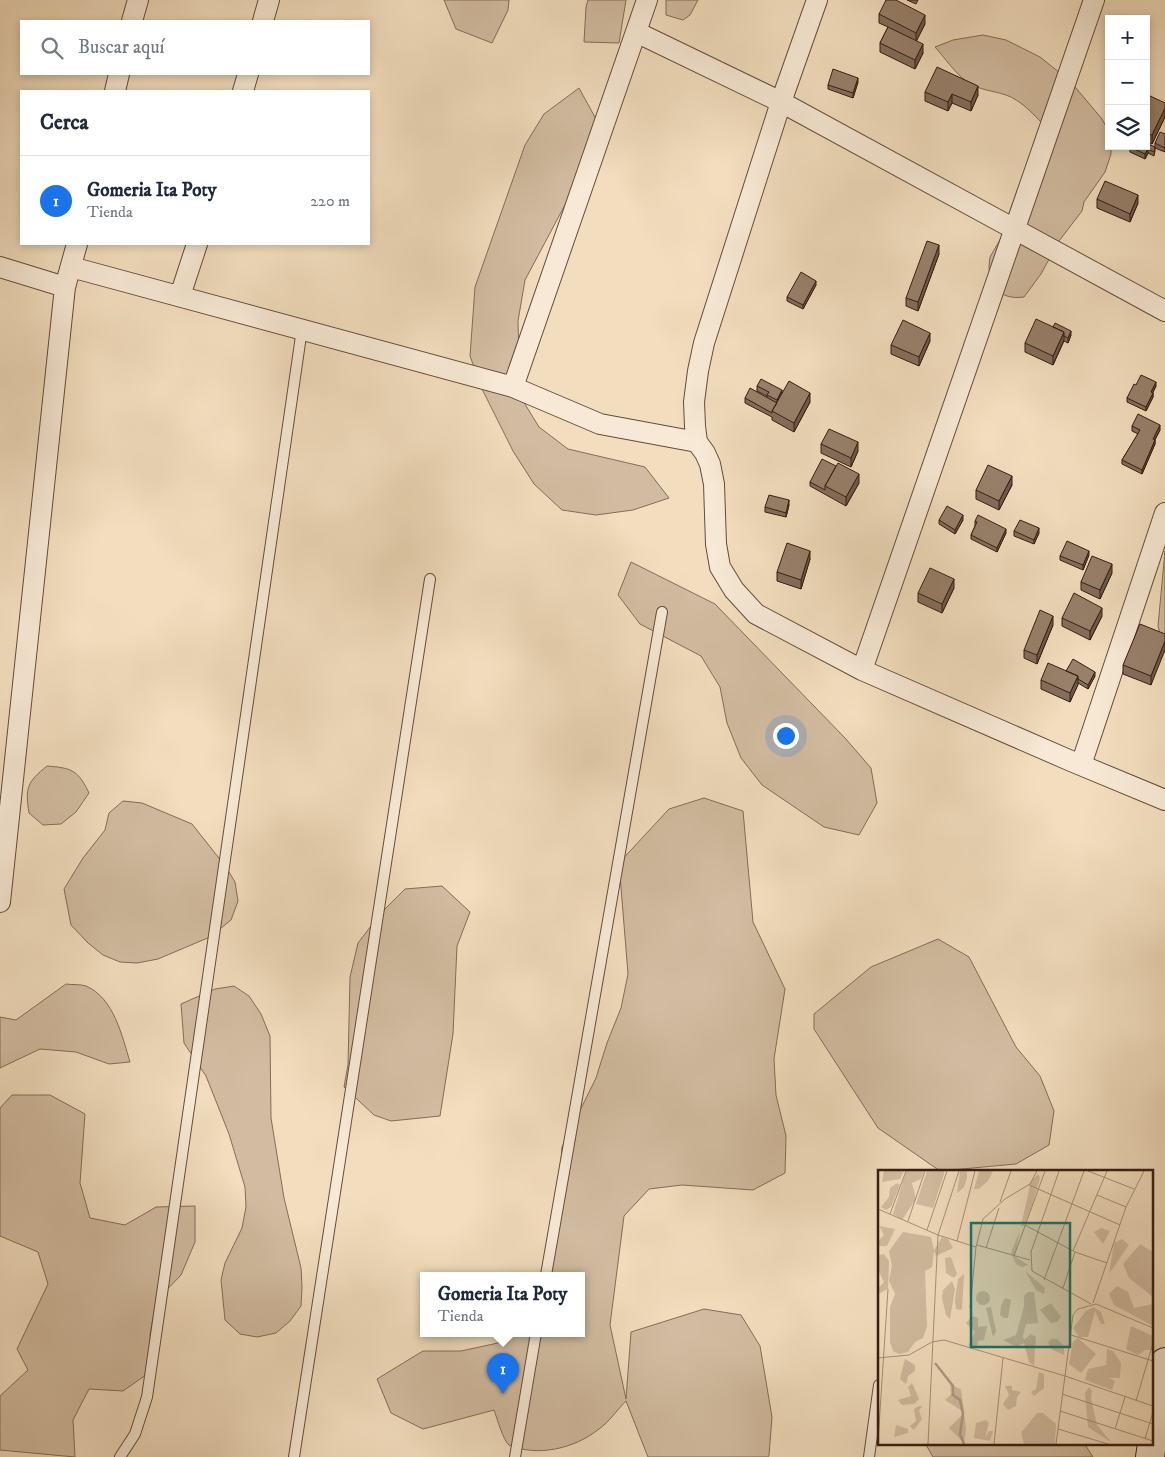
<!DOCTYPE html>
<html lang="es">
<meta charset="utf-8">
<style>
body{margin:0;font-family:"IM FELL DW Pica",serif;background:#f2f2f3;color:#1f2937}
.controls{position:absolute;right:15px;top:15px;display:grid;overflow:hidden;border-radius:0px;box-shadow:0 2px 8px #0003}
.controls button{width:45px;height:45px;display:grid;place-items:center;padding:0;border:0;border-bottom:1px solid #e0e1e3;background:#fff;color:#1f2937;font:25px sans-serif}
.you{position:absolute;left:785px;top:735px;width:18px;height:18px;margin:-12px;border:4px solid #fff;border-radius:50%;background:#1a73e8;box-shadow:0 0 0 8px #1a73e833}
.badge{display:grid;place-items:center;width:32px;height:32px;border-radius:50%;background:#1a73e8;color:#fff;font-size:16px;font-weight:700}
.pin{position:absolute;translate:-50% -41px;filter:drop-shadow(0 1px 2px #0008)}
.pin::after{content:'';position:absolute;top:26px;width:18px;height:15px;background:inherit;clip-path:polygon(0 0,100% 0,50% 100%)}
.popup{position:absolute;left:420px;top:1272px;width:165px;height:65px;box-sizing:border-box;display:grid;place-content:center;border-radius:0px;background:#fff;filter:drop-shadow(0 1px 4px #0005);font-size:16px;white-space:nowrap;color:#747a83}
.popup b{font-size:19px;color:#1f2937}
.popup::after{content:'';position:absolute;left:50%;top:100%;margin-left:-10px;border:10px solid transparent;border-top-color:#fff}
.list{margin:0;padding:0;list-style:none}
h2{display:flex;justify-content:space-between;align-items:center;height:65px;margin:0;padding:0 20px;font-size:21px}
h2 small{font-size:16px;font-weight:400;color:#747a83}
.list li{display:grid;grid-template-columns:32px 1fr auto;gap:15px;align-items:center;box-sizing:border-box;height:90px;padding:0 20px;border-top:1px solid #e0e1e3}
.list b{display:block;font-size:19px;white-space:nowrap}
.list p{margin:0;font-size:16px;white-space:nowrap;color:#747a83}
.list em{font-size:16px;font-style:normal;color:#747a83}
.icon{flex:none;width:28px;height:28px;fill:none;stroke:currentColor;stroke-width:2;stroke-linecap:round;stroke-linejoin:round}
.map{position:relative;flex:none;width:1165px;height:1457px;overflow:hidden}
.search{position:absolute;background:#fff;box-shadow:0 2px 8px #0003;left:20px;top:20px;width:350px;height:55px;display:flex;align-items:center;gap:12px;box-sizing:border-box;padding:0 18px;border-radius:0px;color:#747a83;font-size:19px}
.panel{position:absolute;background:#fff;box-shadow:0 2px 8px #0003;left:20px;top:90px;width:350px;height:155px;border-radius:0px}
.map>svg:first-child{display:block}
.green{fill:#d2bca1;stroke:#846c59}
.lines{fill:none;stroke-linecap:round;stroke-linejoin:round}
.lane-casing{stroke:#664c3c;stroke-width:12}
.street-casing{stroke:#664c3c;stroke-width:22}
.secondary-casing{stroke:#371c11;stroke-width:30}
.lane{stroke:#f7e9d5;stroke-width:10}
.street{stroke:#f7e9d5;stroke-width:20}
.secondary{stroke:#f7e9d5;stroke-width:28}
.wall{fill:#836e5c;stroke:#371c11}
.shaded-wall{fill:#6a5a4b;stroke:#371c11}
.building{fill:#98806b;stroke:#371c11}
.inset-river{fill:none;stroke:#b29b83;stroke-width:2.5}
.inset-road{fill:none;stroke:#a79079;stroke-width:1}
.view{fill:#0f766e;fill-opacity:0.15;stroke:#0f766e;stroke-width:2.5}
.inset-edge{fill:none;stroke:#371c11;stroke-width:2.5}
</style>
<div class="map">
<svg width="1165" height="1457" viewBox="0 0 1165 1457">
<rect width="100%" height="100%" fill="#f2ddbe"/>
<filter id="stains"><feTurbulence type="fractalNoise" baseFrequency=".004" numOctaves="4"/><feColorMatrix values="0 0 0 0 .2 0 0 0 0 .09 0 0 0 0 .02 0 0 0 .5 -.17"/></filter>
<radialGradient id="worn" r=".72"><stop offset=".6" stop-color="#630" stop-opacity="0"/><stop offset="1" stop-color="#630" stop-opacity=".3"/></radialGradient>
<!-- green -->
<path class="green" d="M444,0H509L508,10L492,43L456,29Z
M588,0H626L619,43L584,42L586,7Z
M666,0H698L690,15L683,20L666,15Z
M983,35L1006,40L1040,57L1070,81L1102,119L1109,132V146H1111V154L1105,172L1084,202L1082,211L1059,241L1041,274L1024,297C1010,299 1001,295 990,286L989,266L990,257L1001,238L1022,217L1045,126C1034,115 1021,100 1006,95C991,90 981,91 966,81C954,72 945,58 935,47L953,40Z
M579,88L596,119L591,156L525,280L518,321L520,396L539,427L568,449L645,467L669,498L633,510L596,515L562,510L534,484L513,451L482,389L470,356L475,287L525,145L544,114Z
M1165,551V653L1158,626Z
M631,562L715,604L845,738L871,768L877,803L859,835L824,827L762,785L741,758L727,723L720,687L701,656L640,624L618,595Z
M47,766C72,768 78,770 89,793L76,812L61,824L43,825L29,813C25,788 27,782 47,766Z
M704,798L743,811L753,922L785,989L774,1059L776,1095L786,1136L785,1173L753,1190L682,1185L649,1189L624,1216L610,1325L626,1399L631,1332L704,1309L741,1315L760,1346L772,1417L769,1455L768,1457H648L626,1401C617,1410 609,1422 599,1429C574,1449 537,1457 509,1445C503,1440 497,1418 494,1410L423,1429L391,1413L377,1379L423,1351H461L498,1343L512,1333H582V1275H541L557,1216L562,1147L596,1078L607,1043L621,1008L628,974L619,863L669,809Z
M123,801L142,803L192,824L226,867L235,882L238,901L231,920L210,937L158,959L137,963L120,962L103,955L88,943L71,925L64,889L83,858L105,830L109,813Z
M442,886L470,912L457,946L453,1034L440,1116L391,1121L374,1115L344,1087L348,1065L350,977L358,943L381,913L405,889Z
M938,939L969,957L1016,1047L1040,1076L1054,1111L1049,1145L1016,1164L940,1171L878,1128L814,1029V1014L871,967Z
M66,984C72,985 80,984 86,986C114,998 122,1036 130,1062L109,1064L76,1052L40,1049L0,1068V1017L16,1020Z
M234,986L249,996L261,1014L270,1036L271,1118L284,1198L301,1268L302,1287L301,1306L290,1321L276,1333L257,1337L240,1334L225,1320L221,1280L225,1263L242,1228L246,1207L245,1187L229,1134L206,1076L184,1043L181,1004L215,989Z
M12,1095H50L85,1114L80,1183L90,1218L125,1225L156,1207L195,1206V1242L181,1275L156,1301L150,1335L153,1370L123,1391L89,1389L73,1420L75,1457L0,1450V1396L28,1370L17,1349L48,1284L38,1252L0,1236V1108Z
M925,1443H1084L1093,1457H933Z"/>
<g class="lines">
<defs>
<path id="lane" d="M546,1275L662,612
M120,1457L135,1434L147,1397L302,329
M294,1457L430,579
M515,1457L536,1333
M869,1457L879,1385"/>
<path id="street" d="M817,0L781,102L704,343L698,371L694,402L695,426L697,442L705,453L710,464L714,484L716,544L720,567L734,590L756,614L862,670L1071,761L1165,800
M132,21L138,0
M263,21L269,0
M636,32L781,102L1165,311
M115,91L119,74
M243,91L248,74
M0,267L65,287
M71,267L513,387L600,424L697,442
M180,296L197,244
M513,387L647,0
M862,670L1094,0
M1081,765L1165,513
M0,902L65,287L77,244"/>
<path id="secondary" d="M1150,1457L1165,1362"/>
</defs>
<!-- lane casing -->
<use href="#lane" class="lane-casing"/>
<!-- street casing -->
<use href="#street" class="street-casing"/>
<!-- secondary casing -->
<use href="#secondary" class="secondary-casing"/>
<!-- lane -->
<use href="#lane" class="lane"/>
<!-- street -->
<use href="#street" class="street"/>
<!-- secondary -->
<use href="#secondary" class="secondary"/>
</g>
<!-- wall -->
<path class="wall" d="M907,0H918L916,4Z
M879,14L925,24L916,41L923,53L915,69L880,52V43L888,27L879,23Z
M858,82L853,98L828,89V85Z
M925,92L978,95L971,111L952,103L948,111L925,101Z
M1146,94L1165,108V117L1152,144L1146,141Z
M1165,134V152L1155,148V151L1154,156L1148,153L1145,159L1130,152V147H1155V143Z
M1097,199L1138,203L1130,222L1097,208Z
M939,254L918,311L906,306V298Z
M816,285L803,309L787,301V297Z
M1071,335L1068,343L1064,341L1053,365L1025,352V343Z
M930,341L919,366L891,354V345Z
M1136,385L1156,386L1153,392V397L1146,411L1127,402V398Z
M757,386L810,402L794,432L772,420V417L745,403V398L767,397V396L757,391Z
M1132,426L1160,430L1155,440V444L1142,474L1122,464V460L1138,434L1132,431Z
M821,444L858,451L851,467L821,453Z
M810,482L859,483L846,506L810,486Z
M1012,485L999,510L976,499V490Z
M789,505L786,517L765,512V507Z
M939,520H963L955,534L939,524Z
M975,521L1006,533L997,552L971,539V535L975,526Z
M1014,531L1039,533L1034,544L1014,536Z
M1089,555L1083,570L1060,560V556Z
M810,559L801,589L777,581V572Z
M1112,573L1100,599L1081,590V582Z
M954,588L942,613L918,602V593Z
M1102,616L1090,640L1062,626V618Z
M1053,625L1037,664L1024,658V650Z
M1165,634L1151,685L1123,674V665Z
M1066,671L1095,676L1088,689L1078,683L1070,702L1041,689V680Z"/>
<!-- shaded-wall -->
<path class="shaded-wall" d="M925,15V24L916,42V33Z
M923,44V53L915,69V60Z
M858,78V82L853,98V93Z
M978,86V95L971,111V102Z
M952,94V103L948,111V102Z
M1165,108V117L1152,144V135Z
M1148,149V153L1145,159V154Z
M1138,195V203L1130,222V214Z
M939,245V254L918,311V302Z
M816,281V285L803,309V305Z
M1071,331V335L1068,343V338Z
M1064,332V340L1053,365V356Z
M930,333V341L919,366V357Z
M1156,382V386L1151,396V392Z
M782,390V395L777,404V400Z
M810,393V402L794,432V423Z
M1153,393V397L1146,411V407Z
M1160,425V430L1153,443V439Z
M1155,440V444L1142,474V470Z
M858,442V451L851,467V458Z
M859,474V483L846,506V497Z
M1012,476V485L999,510V501Z
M789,500V505L786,517V513Z
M963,515V520L955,534V530Z
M1039,528V533L1034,544V540Z
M1006,529V533L997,552V548Z
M810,551V559L801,589V580Z
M1089,551V555L1083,570V565Z
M1112,564V573L1100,599V590Z
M954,579V588L942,613V604Z
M1102,608V616L1090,640V631Z
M1053,616V625L1037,664V655Z
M1165,641V650L1151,685V676Z
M1095,672V676L1088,689V685Z
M1078,676V685L1070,702V693Z"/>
<!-- building -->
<path class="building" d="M886,0H896L925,15L916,33L879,14Z
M888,27L923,44L915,60L880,43Z
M937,67L978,86L971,102L952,94L948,102L925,92Z
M833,69L858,78L853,93L828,85Z
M1146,94L1165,103V108L1152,135L1146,133Z
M1160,132L1165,134V148L1155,143Z
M1146,143L1155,147L1154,152L1148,149L1145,154L1130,147V146H1146Z
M1105,181L1138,195L1130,214L1097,199Z
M927,241L939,245L918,302L906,298Z
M801,272L816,281L803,305L787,297Z
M1036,319L1064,332L1053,356L1025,343Z
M903,320L930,333L919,357L891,345Z
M1055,323L1071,331L1068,338L1064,336V332L1053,327Z
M1141,375L1156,382L1151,392L1153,393L1146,407L1127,398L1134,384L1136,385Z
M761,379L782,390L777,400L767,395L769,392L757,386Z
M789,381L810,393L794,423L772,411Z
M750,388L777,403L772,411V413L745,398Z
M1138,414L1160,425L1153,439L1155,440L1142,470L1122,460L1140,430L1132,426Z
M829,429L858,442L851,458L821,444Z
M822,459L836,466L825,486V490L810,482Z
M838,463L859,474L846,497L825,486Z
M988,465L1012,476L999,501L976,490Z
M769,495L789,500L786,513L765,507Z
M947,506L963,515L955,530L939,520Z
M978,515L1006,529L997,548L971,535L977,522L975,521Z
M1020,520L1039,528L1034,540L1014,531Z
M1067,541L1089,551L1083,565L1060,556Z
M787,543L810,551L801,580L777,572Z
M1092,556L1112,564L1100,590L1081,582Z
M930,568L954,579L942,604L918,593Z
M1074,593L1102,608L1090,631L1062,618Z
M1040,610L1053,616L1037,655L1024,650Z
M1140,624L1165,634V641L1151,676L1123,665Z
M1073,659L1095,672L1088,685L1078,679V676L1066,671Z
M1048,663L1078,676L1070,693L1041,680Z"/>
<!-- overview -->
<g transform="translate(878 1170)">
<rect width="275" height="275" fill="#f2ddbe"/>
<path d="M6,1H26L22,9L4,12ZM28,1H46L43,9L34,13L38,29L24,50L15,44ZM49,1H67L55,38L38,34ZM82,1H89V8L86,17L79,23ZM101,1H115L110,11L101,19H96ZM160,4L162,8L153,39L146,56H143L153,11ZM19,13L22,15L13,37L8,40L3,37L11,27L12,18ZM1,56L17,59L9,76H1L0,71L6,65ZM223,58L232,61L225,74L216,62ZM142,60L137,86L150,95L144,97L138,94L133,83ZM25,62L53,67L56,80L64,67L70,69L75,78L58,86L56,81L54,97L47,101L49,156L45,168L37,172L30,182L21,184L15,181L12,172V137L17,124L11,111L14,96L11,81ZM244,69L251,75L231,104L236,73ZM262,74L275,82V127L251,108L245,94ZM6,84L11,91L10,119L0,124V118L6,112L0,100V85ZM73,87L79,104L76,108L68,103L67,88ZM147,101L167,118L166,124L158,120ZM86,104L84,139L82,140L78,139L77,130L80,109ZM74,111L77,119L72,149L68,145L64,128L65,120ZM239,116L250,122L256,138L275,134V156L236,135L231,124ZM98 128a7 7 0 1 1 14 0a7 7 0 1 1-14 0ZM150,122H156L160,153L148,154L145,166L146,170L153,164L158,167L156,196L151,192L146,173L138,177L125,170L138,165L146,136V126ZM127,128L133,130L130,148H126L122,145L123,136ZM173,133L183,147L179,152L173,153L162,140ZM113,137L118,161L115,167L108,138ZM216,137L223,142L227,154H223L217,141L210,167H201L195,158L208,141ZM94,146L100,148V157L109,156L106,170L100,171L99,177L90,176L97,162L88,153ZM253,156L275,166V180H267L260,185L248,179ZM200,168L218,184L203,203L191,194L195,172ZM173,169H179L186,176V185L173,179L170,173ZM229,179L235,181L243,193L242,208H231L237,211L234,220L207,210L210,199L228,195ZM27,189L37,195V201L30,206L28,214L22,209ZM161,202L166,204V218L156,226L153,222L158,219ZM34,213L41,229L36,234L24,235L20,230L33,226L30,217ZM72,215L83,219L86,242L67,230L73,224ZM127,216H134V220L143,222L139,227L138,236L130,240L125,234L131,225ZM211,217L214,221L213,228L219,255L234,273L210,257L207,223ZM41,236H44L41,241L44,249L36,260L32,256L38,251L36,239ZM86,243L88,259L86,273L71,258ZM159,243H165L178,254L177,274H146L143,263ZM108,250L111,253L107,268L111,261H115L112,271L96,268L98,253ZM18,255L30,259V263L16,267Z" fill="#d2bca1"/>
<path class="inset-river" d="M57,193L75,216V225L82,230L85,244L82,264L86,274"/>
<path class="inset-road" d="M181,1L153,82L154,101L213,134M210,1L256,19M151,15L242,55M219,25L248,37M122,32L133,1M0,39L60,65L98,77M12,44L28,1M30,51L47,1M147,55L197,82L229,93M49,60L69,1M79,71L97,1M99,75L152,90M108,78L121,38M195,81L229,1M136,86L167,1M166,110L206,1M185,118L197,82M215,133L248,37L266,1M92,138L98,77L105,49L127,29L152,14L159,1M193,165L275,191M0,188L31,185L54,172L66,170L187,206L195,145L200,139L218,134L275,158M187,206L275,236M184,224L275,254M258,231L275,173M182,241L275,271M180,259L230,274M237,259L247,227M267,269L275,242M0,272L10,119M50,274L60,65L81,1M116,274L125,188M178,274L187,206"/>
<path class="view" d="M93,53H192V177H93Z"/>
<rect width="275" height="275" class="inset-edge"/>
</g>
<rect width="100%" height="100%" filter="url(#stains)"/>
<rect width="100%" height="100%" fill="url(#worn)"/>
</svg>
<div class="controls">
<button>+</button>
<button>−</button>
<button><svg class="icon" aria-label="layers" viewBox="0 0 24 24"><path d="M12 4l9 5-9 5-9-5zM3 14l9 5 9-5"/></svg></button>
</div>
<div class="you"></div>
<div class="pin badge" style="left:503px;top:1394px">1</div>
<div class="popup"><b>Gomeria Ita Poty</b>Tienda</div>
<div class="search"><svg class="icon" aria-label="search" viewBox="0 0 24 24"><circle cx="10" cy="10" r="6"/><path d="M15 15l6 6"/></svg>Buscar aquí</div>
<section class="panel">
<h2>Cerca<small></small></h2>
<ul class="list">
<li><span class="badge">1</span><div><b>Gomeria Ita Poty</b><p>Tienda</p></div><em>220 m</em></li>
</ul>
</section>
</div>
